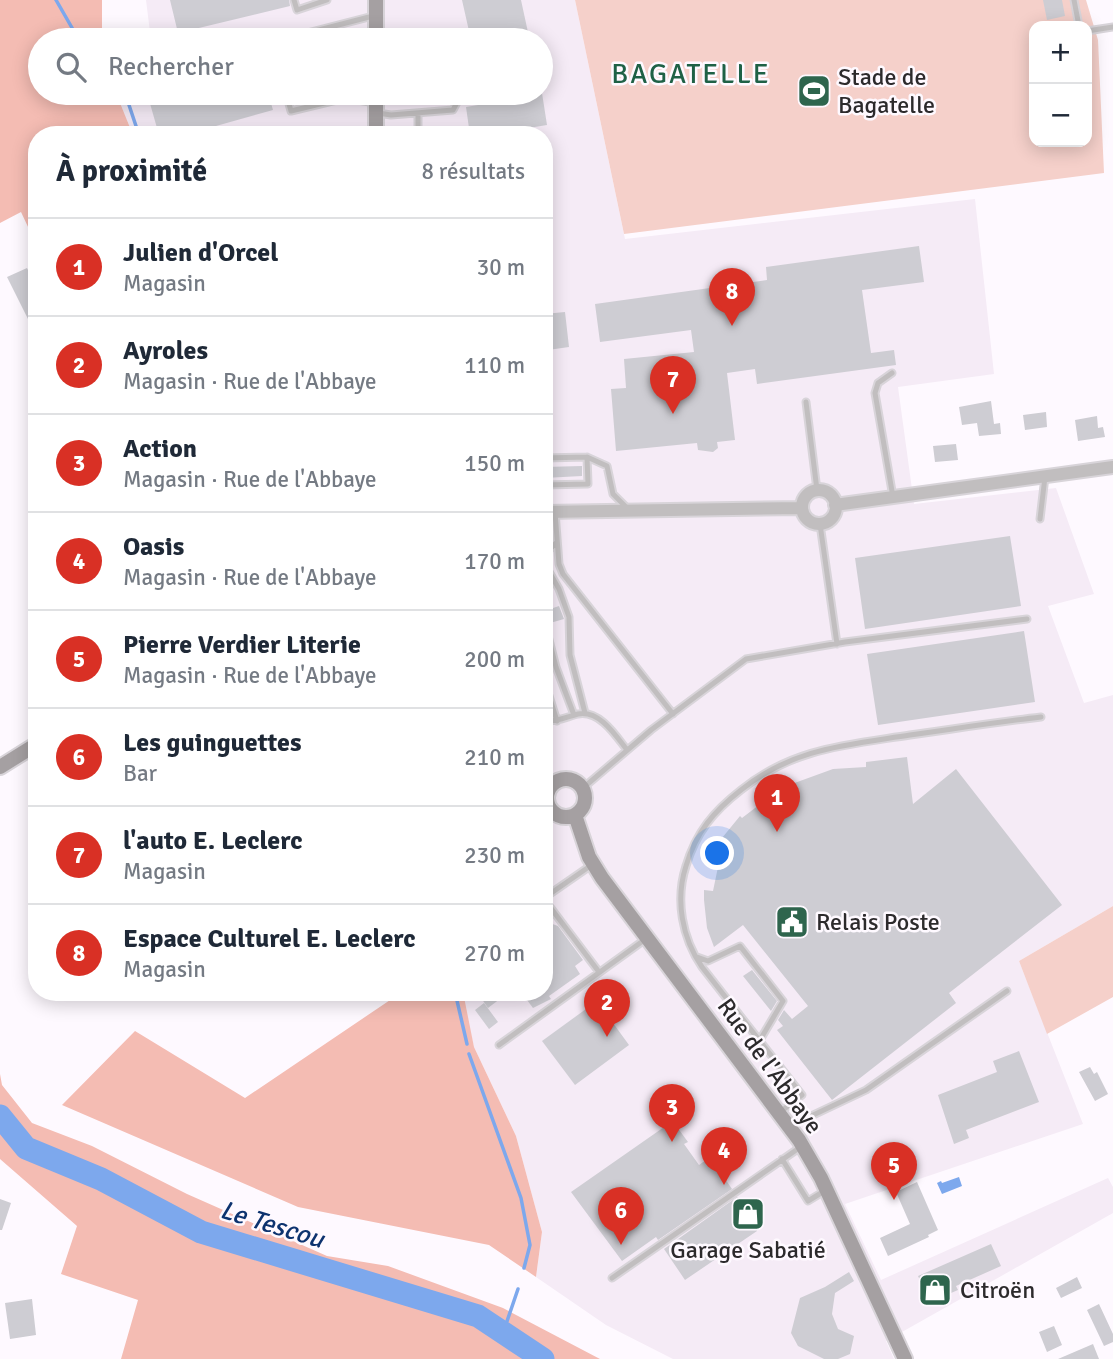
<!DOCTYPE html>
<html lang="fr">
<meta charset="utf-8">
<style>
body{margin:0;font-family:Signika,sans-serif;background:#f6f6f7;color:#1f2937}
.controls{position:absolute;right:21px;top:21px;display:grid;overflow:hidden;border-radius:14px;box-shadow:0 4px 18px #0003}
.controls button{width:63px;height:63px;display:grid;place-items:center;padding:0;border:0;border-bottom:2px solid #e0e1e3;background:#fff;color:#1f2937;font:35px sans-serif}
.you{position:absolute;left:718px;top:854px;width:24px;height:24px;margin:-18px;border:5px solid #fff;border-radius:50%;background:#1a73e8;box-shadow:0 0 0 10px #1a73e833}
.badge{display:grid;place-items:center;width:46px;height:46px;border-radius:50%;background:#d93025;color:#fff;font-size:23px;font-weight:700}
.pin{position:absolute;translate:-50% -58px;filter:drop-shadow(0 2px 4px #0008)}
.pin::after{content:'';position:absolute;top:37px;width:24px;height:21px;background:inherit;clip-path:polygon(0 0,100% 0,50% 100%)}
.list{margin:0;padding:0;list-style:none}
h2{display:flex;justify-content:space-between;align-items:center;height:91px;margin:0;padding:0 28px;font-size:30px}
h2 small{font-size:23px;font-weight:400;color:#747a83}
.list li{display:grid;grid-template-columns:46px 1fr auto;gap:21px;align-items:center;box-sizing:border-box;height:98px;padding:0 28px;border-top:2px solid #e0e1e3}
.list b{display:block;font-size:26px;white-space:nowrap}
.list p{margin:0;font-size:23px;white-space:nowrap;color:#747a83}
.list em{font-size:23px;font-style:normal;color:#747a83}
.icon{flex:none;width:38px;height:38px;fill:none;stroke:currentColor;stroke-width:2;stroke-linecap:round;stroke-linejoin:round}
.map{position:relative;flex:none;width:1113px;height:1359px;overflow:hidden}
.search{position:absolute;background:#fff;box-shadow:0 4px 18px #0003;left:28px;top:28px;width:525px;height:77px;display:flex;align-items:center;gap:18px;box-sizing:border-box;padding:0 24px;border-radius:38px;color:#747a83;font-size:26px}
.panel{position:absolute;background:#fff;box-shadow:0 4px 18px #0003;left:28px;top:126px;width:525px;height:875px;border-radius:28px}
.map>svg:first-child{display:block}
.built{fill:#f5ebf6}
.green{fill:#f5d0ca;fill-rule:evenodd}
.forest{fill:#f4bcb3}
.water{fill:#7da8ed}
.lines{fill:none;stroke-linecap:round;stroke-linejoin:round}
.stream{stroke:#7da8ed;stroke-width:3.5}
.river{stroke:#7da8ed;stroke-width:23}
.building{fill:#cecdd3}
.service-casing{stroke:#d8d4d9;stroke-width:9}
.tertiary-casing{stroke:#d8d4d9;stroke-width:16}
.secondary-casing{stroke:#d8d4d9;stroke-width:18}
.service{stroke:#c1bebf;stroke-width:5}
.tertiary{stroke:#c1bebf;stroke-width:12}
.secondary{stroke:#a5a0a2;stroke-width:14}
.labels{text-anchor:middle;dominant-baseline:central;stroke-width:5;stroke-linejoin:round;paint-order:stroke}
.poi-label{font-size:24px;fill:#2c2a2c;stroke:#fef9ff;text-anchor:start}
.street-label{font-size:24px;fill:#2c2a2c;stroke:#fef9ff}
.water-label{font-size:26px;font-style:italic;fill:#0d336f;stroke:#fef9ff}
.quarter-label{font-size:28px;letter-spacing:2px;fill:#1f6146;stroke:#fef9ff}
</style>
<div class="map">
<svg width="1113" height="1359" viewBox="0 0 1113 1359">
<rect width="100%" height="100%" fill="#fef9ff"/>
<!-- built -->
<path class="built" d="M146,0H575L625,239L975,199L994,374L898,387L914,504L1056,488L1094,594L1048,606L1084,703L1113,695V906L1019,961L1083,1124L845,1204L881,1280L1108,1178L1113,1187V1213L886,1341L894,1359H673L606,1325L536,1277L542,1232L516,1136L474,1047L461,992H544V135H133L116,93H541V40H151Z"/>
<!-- green -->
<path class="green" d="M575,0H1086L1098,40L1104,173L624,234ZM1034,26H1087V142H1034Z
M1113,906V997L1047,1034L1019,961Z"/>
<!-- forest -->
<path class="forest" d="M0,0H102V40H40V93H116L133,135H37V246L21,212L0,223Z
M402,992H463L474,1047L516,1136L542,1232L536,1277L489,1245L298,1207L62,1105L135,1031L245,1098Z
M0,1074L2,1085L32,1123L92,1146L187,1194L327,1256L388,1266L503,1308L600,1359H121L138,1300L61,1274L77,1226L0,1159Z"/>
<!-- water -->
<path class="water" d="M959,1177L962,1186L942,1194L937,1183L941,1181L942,1183Z"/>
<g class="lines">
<!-- stream -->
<path class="stream" d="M56,0L79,40
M125,93L139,135
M455,992L467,1044
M469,1054L521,1198L530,1245L524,1268
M503,1333L518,1289"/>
<!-- river -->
<path class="river" d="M0,1116L26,1148L101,1179L201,1232L478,1316L543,1359"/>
</g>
<!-- building -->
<path class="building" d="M170,0H289L290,6L178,33Z
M462,0H521L529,37L513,40H471Z
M1043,0H1062L1065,16L1047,20Z
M147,93H268L273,110L184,135H159Z
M482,93H542L547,125L504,132V135H470L466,107L484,104Z
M919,246L924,282L862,290L871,353L894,350L896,365L757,384L755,369L727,373L735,440L717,442L718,448L713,452L698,450L697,443L616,451L611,389L626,388L624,359L694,352L691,330L600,342L595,304L767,280L766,267Z
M27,268L37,288V337L7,277Z
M565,312L569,347L548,350L544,314Z
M991,401L994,424L1000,423L1001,434L979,436L977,423L962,425L959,407Z
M1046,412L1047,427L1025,430L1023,415Z
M1097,416L1098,428L1103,427L1105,437L1078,441L1075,420Z
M956,444L958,460L935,462L933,446Z
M582,466V476L544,478V467Z
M1010,536L1021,606L865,629L855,558Z
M559,606L564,619L550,623L548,617L544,615V611Z
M1024,631L1035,702L878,725L867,654Z
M907,757L913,804L956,769L1062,905L949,993L956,1003L832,1100L777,1030L783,1026L778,1020L784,1010L792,1019L808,1006L743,925L714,947L707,928L704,900V890L713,891L718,867L709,864L722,838L740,816L742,818L759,805L758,803L771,794L776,802L793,792L789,785L833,769L866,767V762Z
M544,921L558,926L583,960L575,966L580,974L549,996L551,999L533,1008L521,992H544Z
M752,970L777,1001L771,1011L743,976Z
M477,992H509L488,1008Z
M597,1001L629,1045L575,1085L542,1041Z
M484,1003L498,1022L489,1029L475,1010Z
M1019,1051L1039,1102L966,1130L969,1138L954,1144L938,1095L997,1072L993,1061Z
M1090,1067L1094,1074L1097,1072L1108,1094L1095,1101L1079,1072Z
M667,1125L672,1131L677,1127L688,1142L684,1144L699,1165L706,1160L711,1168L722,1169L721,1173L732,1189L658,1240L656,1237L622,1261L571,1192Z
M917,1182L938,1230L928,1235L929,1237L888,1256L880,1238L910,1224L896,1192Z
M737,1197L740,1201L737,1204L752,1206L759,1217L757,1231L685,1280L664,1249Z
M0,1199L11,1203L2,1230H0Z
M991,1244L1001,1266L956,1286L958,1290L930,1302L918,1276Z
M849,1272L854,1281L835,1293L832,1314L838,1329L854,1336L850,1354L838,1359H824L798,1346L791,1333L800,1298L825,1287Z
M1077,1277L1082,1288L1061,1298L1056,1288Z
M32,1299L36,1335L10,1339L5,1303Z
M1099,1304L1113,1334V1342L1104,1346L1087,1310Z
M1054,1326L1062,1345L1047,1352L1039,1332Z
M1093,1344L1099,1359H1058Z"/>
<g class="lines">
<defs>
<path id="service" d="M294,0L297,10L327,0
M1074,0L1079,26
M1087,31L1113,27
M280,40L373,16
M286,93L291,111L345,98L376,103
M378,113L391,115L453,110L462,93
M380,135L418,130V113
M892,373L878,383L875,393L893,497
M806,402L817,490
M544,458L587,457L607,466L613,494L628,509
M544,485L588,484L587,457
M555,512L559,564L563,574L673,714
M1040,519L1045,477
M820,524L837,644
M544,555L556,543
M544,563L559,589L569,617L570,655L585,713
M544,620L556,667L574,715
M544,680L557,721
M544,721C557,722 566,717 578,714C600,710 616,736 627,750
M583,788L651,730L746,659L845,642L1027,619
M544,898L593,864
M544,899L599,972
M697,957L708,961L740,946L783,1001L760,1040
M499,1045L647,938
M779,1113L802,1095L702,967C682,938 675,900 686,866C696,832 714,811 741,790C793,748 846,745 910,735C953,729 997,722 1041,717
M790,1126L866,1090L1007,991
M782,1159L808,1201L826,1190
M612,1278L802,1146"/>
<path id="tertiary" d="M802 507a17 17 0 1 1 34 0a17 17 0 1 1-34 0Z
M835,505L1113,467
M544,512L802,508"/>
<path id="secondary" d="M376,40V0
M376,93V135
M0,767L37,744
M547 798a19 19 0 1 1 38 0a19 19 0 1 1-38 0Z
M575,815L589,857L602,878L799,1140L821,1178L905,1359"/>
</defs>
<!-- service casing -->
<use href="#service" class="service-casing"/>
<!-- tertiary casing -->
<use href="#tertiary" class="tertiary-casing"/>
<!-- secondary casing -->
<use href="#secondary" class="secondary-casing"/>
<!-- service -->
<use href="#service" class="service"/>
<!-- tertiary -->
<use href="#tertiary" class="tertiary"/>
<!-- secondary -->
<use href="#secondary" class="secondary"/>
</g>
<!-- icons -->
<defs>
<symbol id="stadium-square" viewBox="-11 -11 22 22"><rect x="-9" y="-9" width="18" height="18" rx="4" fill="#2e654d" stroke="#fef9ff"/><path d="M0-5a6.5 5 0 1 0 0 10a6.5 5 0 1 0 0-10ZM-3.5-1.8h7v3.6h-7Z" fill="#fff"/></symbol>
<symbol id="civic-square" viewBox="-11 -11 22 22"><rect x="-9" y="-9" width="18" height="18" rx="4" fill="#2e654d" stroke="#fef9ff"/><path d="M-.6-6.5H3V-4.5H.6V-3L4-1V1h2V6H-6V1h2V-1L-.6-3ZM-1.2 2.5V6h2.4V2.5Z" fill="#fff"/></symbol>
<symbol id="shop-square" viewBox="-11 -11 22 22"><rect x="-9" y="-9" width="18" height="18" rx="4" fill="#2e654d" stroke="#fef9ff"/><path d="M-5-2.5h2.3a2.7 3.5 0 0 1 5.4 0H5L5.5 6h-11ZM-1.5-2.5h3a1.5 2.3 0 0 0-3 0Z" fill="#fff"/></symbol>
</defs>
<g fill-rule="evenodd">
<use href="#stadium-square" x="795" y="72" width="38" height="38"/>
<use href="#civic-square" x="773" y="903" width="38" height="38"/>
<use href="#shop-square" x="729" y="1195" width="38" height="38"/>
<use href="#shop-square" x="916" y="1271" width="38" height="38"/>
</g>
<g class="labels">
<!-- poi labels -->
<g class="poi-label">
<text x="838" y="77">Stade de<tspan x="838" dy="28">Bagatelle</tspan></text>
<text x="816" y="922">Relais Poste</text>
<text x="748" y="1250" text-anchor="middle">Garage Sabatié</text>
<text x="960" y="1290">Citroën</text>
</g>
<!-- street labels -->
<g class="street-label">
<text transform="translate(770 1066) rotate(54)">Rue de l'Abbaye</text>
</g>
<!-- water labels -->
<g class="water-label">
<text transform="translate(272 1225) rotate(17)">Le Tescou</text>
</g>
<!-- quarter labels -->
<g class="quarter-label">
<text x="691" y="74">BAGATELLE</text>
</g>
</g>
</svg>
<div class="controls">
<button>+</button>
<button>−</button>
</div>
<div class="you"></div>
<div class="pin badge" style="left:777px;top:832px">1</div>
<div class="pin badge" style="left:607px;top:1037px">2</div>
<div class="pin badge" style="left:672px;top:1142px">3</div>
<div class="pin badge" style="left:724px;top:1185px">4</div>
<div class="pin badge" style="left:894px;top:1200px">5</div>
<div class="pin badge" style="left:621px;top:1245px">6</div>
<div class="pin badge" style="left:673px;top:414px">7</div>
<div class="pin badge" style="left:732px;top:326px">8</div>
<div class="search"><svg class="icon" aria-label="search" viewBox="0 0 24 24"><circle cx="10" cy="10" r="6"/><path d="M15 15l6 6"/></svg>Rechercher</div>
<section class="panel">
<h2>À proximité<small>8 résultats</small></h2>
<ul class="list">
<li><span class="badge">1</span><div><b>Julien d'Orcel</b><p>Magasin</p></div><em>30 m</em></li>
<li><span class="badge">2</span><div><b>Ayroles</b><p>Magasin · Rue de l'Abbaye</p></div><em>110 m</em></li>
<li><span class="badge">3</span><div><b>Action</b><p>Magasin · Rue de l'Abbaye</p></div><em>150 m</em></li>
<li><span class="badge">4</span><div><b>Oasis</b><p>Magasin · Rue de l'Abbaye</p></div><em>170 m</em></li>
<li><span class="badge">5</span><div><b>Pierre Verdier Literie</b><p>Magasin · Rue de l'Abbaye</p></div><em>200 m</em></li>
<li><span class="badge">6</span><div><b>Les guinguettes</b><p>Bar</p></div><em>210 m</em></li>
<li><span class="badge">7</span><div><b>l'auto E. Leclerc</b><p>Magasin</p></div><em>230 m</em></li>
<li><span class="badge">8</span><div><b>Espace Culturel E. Leclerc</b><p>Magasin</p></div><em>270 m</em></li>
</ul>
</section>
</div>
